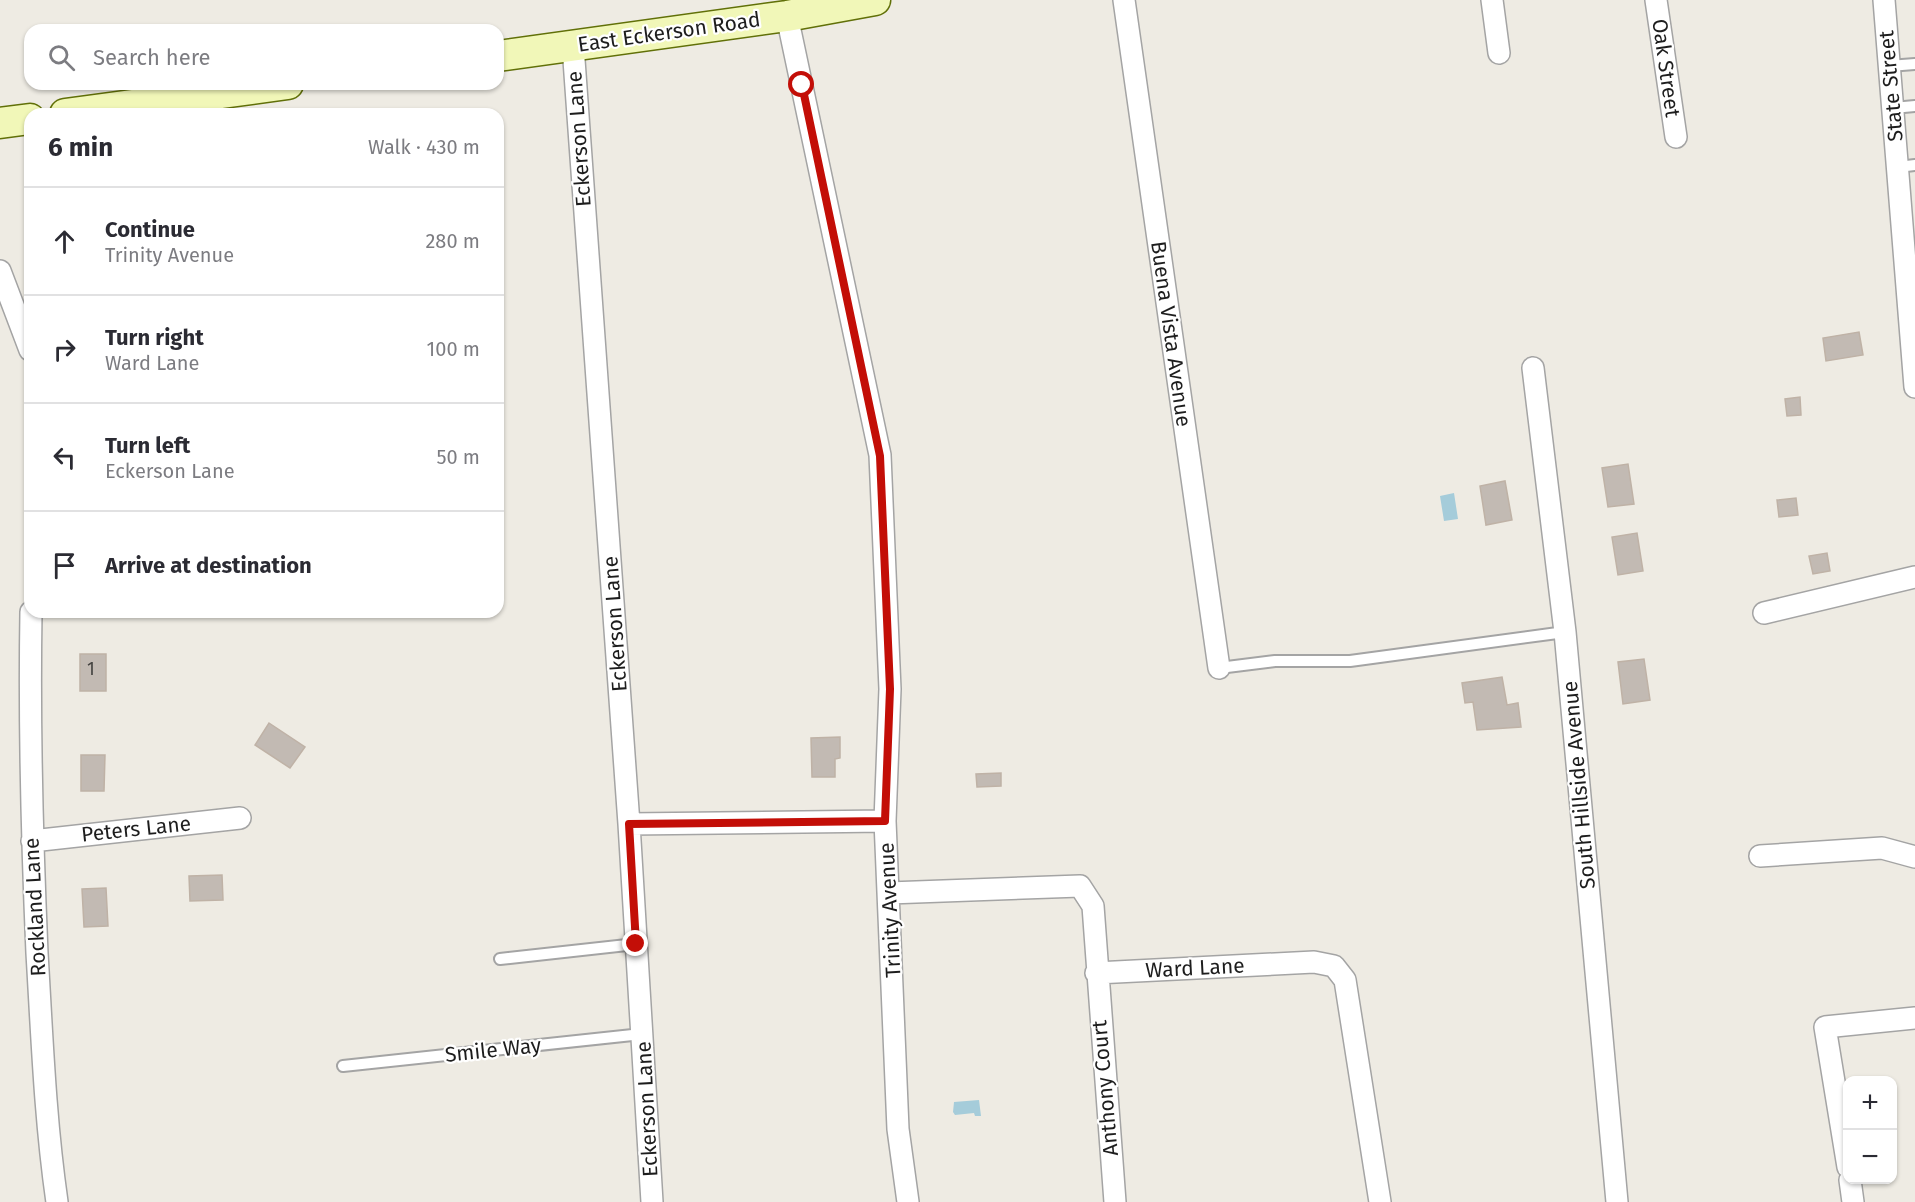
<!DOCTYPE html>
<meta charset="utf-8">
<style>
body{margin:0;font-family:"Fira Sans",sans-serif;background:#f7f7f7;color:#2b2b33}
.controls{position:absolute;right:18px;bottom:18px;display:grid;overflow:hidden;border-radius:12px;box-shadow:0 2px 4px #0004}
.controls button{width:54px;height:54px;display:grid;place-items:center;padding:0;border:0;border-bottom:2px solid #e1e1e2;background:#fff;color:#2b2b33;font:30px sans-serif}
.stop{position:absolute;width:18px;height:18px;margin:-14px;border:4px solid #c30e07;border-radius:50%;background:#fff}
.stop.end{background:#c30e07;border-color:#fff;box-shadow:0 2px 6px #0008}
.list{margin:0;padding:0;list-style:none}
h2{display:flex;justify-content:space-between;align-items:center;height:78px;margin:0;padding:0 24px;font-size:26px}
h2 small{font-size:20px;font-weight:400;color:#7c7c81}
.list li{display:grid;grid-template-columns:39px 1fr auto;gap:18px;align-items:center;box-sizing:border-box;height:108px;padding:0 24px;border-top:2px solid #e1e1e2}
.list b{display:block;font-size:22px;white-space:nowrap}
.list p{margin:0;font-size:20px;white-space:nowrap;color:#7c7c81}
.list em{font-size:20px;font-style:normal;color:#7c7c81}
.icon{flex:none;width:33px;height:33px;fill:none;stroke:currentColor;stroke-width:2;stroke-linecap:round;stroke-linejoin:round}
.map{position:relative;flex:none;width:1915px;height:1202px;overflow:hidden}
.search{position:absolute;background:#fff;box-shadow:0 2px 4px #0004;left:24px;top:24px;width:480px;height:66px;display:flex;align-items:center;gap:15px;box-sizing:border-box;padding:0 21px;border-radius:18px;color:#7c7c81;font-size:22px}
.panel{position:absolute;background:#fff;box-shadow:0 2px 4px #0004;left:24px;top:108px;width:480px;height:510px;border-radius:18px}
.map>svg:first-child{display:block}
.water{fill:#a5ccda}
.building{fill:#c2bab3;stroke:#bfb2a6;stroke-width:1.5}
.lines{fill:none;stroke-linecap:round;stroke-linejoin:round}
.lane-casing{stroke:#a4a4a4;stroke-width:14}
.street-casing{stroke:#a4a4a4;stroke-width:24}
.secondary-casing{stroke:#617008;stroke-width:33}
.lane{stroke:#fff;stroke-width:10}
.street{stroke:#fff;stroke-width:21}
.secondary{stroke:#f1f7b8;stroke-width:30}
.route{stroke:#c30e07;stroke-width:8}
.labels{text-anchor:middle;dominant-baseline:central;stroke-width:4.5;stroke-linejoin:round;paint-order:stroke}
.number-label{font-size:18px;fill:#464442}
.street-label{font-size:21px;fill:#1d1d1d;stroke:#fff}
</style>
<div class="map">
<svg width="1915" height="1202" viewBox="0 0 1915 1202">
<rect width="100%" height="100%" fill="#eeebe3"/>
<!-- water -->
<path class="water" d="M1454,493L1458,519L1444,521L1440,496Z
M979,1100L981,1116H975L974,1113L955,1115L953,1112L954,1102Z"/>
<!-- building -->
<path class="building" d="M1859,332L1863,355L1826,361L1823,338Z
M1800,397L1801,415L1787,416L1785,399Z
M1628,464L1634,504L1608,507L1602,468Z
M1505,481L1512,520L1486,525L1480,486Z
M1796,498L1798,515L1779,517L1777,500Z
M1637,533L1643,571L1618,575L1612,537Z
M1827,553L1830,571L1813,574L1809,556Z
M80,654H106V691H80Z
M1644,659L1650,700L1623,704L1618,662Z
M1502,677L1507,705L1518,703L1521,727L1477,730L1473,702L1465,703L1462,683Z
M269,723L305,747L290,768L255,745Z
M840,737V758L835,759V777H812L811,738Z
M81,755H105L104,791H81Z
M1001,773V786L977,787L976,774Z
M222,875L223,900L190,901L189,876Z
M106,888L108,926L84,927L82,889Z"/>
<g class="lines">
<defs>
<path id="lane" d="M1889,66L1915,64
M1893,108L1915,106
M1898,167L1915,165
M1219,668L1275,661H1350L1565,632
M500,959L636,944
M343,1066L642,1034"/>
<path id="street" d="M1124,0L1219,668
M1492,0L1499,53
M1656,0L1676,137
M1884,0L1915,387
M787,16L880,455L890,689L885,821L898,1129L908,1202
M573,46L629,824L652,1202
M0,271L30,350
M1533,368L1565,632L1617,1202
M31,612C29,727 32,838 37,953C42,1036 45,1119 57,1202
M1764,613L1915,577
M629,824L885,821
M32,841L240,818
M1760,856L1882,848L1915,857
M889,893L1080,886L1093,906L1115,1202
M1096,973L1314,962L1334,966L1345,980L1380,1202
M1848,1167L1825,1027L1915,1018
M1850,1180L1853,1202"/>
<path id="secondary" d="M498,56L787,16L875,0
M65,114L288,84
M0,123L30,119"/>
</defs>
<!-- lane casing -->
<use href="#lane" class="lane-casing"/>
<!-- street casing -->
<use href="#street" class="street-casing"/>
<!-- secondary casing -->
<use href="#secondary" class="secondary-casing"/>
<!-- lane -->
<use href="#lane" class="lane"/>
<!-- street -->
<use href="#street" class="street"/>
<!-- secondary -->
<use href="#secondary" class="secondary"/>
</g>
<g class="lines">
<!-- route -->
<path class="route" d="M636,944L629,824L885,821L890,689L880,456L802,85"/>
</g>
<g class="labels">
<!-- number labels -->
<g class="number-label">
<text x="91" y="669">1</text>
</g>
<!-- street labels -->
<g class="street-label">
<text transform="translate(669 32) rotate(-8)">East Eckerson Road</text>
<text transform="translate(1666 68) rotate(82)">Oak Street</text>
<text transform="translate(1891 86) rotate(-95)">State Street</text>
<text transform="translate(579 139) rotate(-94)">Eckerson Lane</text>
<text transform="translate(1171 334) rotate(82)">Buena Vista Avenue</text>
<text transform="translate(615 624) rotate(-94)">Eckerson Lane</text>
<text transform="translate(1579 785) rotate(-95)">South Hillside Avenue</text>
<text transform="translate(136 829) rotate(-6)">Peters Lane</text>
<text transform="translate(35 907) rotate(-93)">Rockland Lane</text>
<text transform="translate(890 910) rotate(-93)">Trinity Avenue</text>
<text transform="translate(1195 968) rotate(-3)">Ward Lane</text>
<text transform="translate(493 1050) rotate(-6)">Smile Way</text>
<text transform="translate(1105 1088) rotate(-95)">Anthony Court</text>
<text transform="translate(647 1109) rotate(-93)">Eckerson Lane</text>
</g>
</g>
</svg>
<div class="controls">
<button>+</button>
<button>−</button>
</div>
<div class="stop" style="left:802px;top:85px"></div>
<div class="stop end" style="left:636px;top:944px"></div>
<div class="search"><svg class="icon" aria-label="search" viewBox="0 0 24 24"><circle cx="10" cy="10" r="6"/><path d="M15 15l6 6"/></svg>Search here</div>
<section class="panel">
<h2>6 min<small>Walk · 430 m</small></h2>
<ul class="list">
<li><svg class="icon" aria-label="ahead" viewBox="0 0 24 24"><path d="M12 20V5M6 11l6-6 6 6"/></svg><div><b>Continue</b><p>Trinity Avenue</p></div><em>280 m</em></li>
<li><svg class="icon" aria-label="right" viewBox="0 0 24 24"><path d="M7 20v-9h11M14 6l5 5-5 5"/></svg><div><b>Turn right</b><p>Ward Lane</p></div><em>100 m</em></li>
<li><svg class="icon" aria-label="left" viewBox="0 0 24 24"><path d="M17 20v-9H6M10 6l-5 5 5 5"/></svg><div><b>Turn left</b><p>Eckerson Lane</p></div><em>50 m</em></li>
<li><svg class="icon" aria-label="arrive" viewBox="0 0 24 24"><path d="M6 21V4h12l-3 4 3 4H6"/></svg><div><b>Arrive at destination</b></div></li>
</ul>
</section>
</div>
